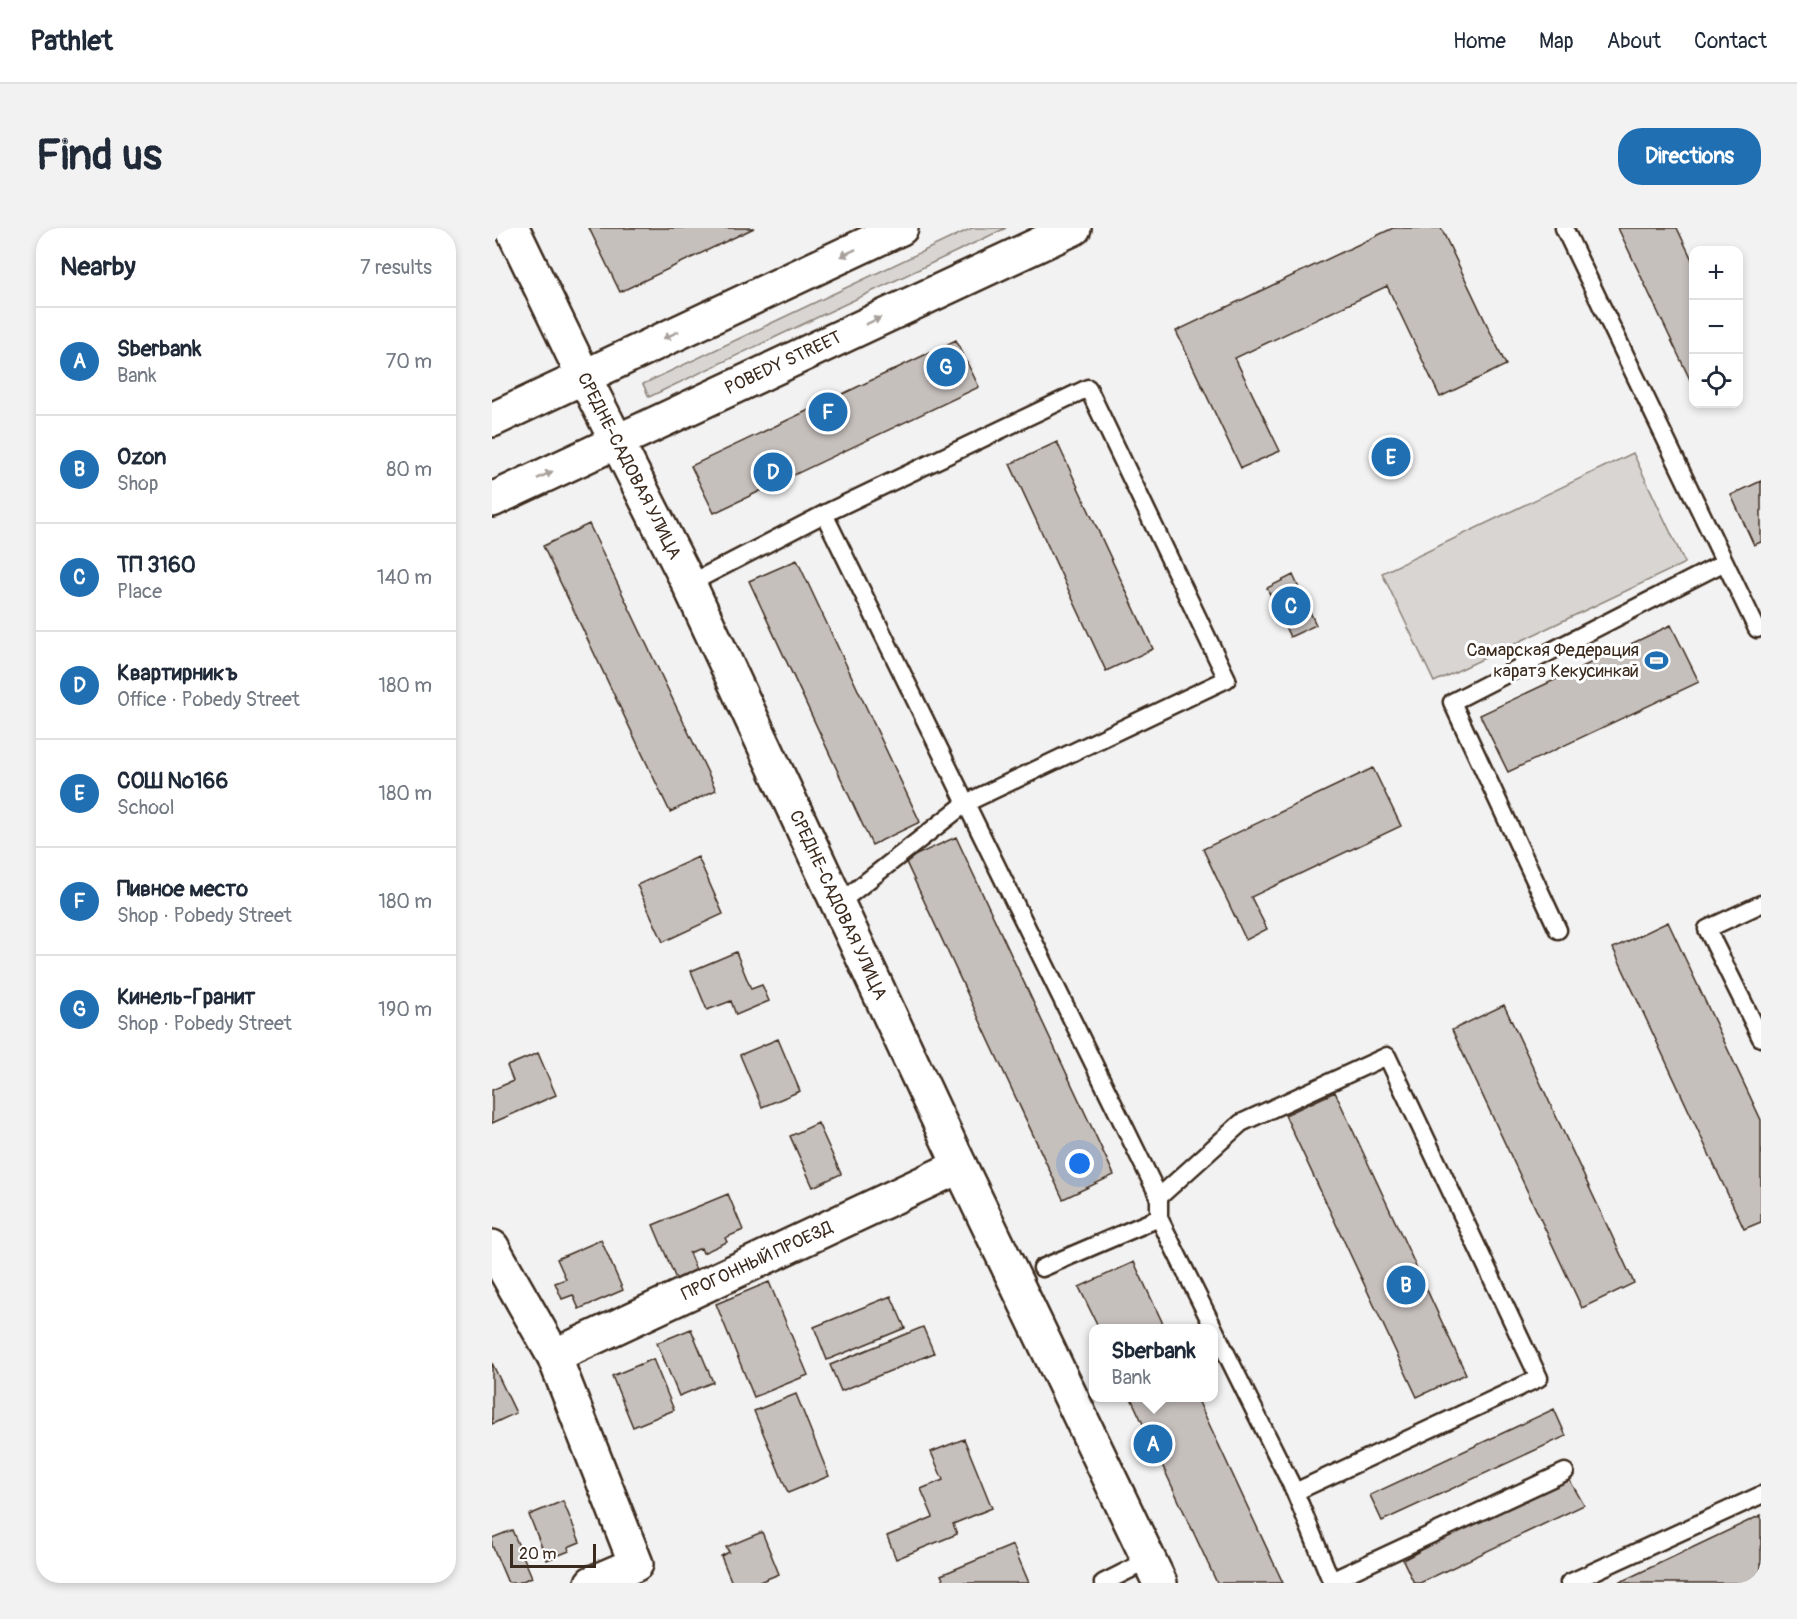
<!DOCTYPE html>
<meta charset="utf-8">
<style>
body{margin:0;font-family:Pangolin,sans-serif;background:#f2f2f3;color:#1f2937}
.controls{position:absolute;right:18px;top:18px;display:grid;overflow:hidden;border-radius:12px;box-shadow:0 3px 9px #0003}
.controls button{width:54px;height:54px;display:grid;place-items:center;padding:0;border:0;border-bottom:2px solid #e0e1e3;background:#fff;color:#1f2937;font:30px sans-serif}
.scale{position:absolute;left:18px;bottom:15px;width:86px;box-sizing:border-box;padding-left:6px;border:3px solid #3b2a1e;border-top:0;font-size:16px;line-height:21px;white-space:nowrap;color:#3b2a1e;-webkit-text-stroke:4px #fff;paint-order:stroke}
.you{position:absolute;left:588px;top:936px;width:21px;height:21px;margin:-15px;border:4px solid #fff;border-radius:50%;background:#1a73e8;box-shadow:0 0 0 9px #1a73e833}
.badge{display:grid;place-items:center;width:39px;height:39px;border-radius:50%;background:#1f6fb2;color:#fff;font-size:20px;font-weight:700}
.pin{position:absolute;translate:-50% -50%;border:3px solid #fff;box-shadow:0 2px 6px #0006}
.popup{position:absolute;left:597px;top:1096px;width:129px;height:78px;box-sizing:border-box;display:grid;place-content:center;border-radius:12px;background:#fff;filter:drop-shadow(0 2px 4px #0005);font-size:20px;white-space:nowrap;color:#747a83}
.popup b{font-size:22px;color:#1f2937}
.popup::after{content:'';position:absolute;left:50%;top:100%;margin-left:-12px;border:12px solid transparent;border-top-color:#fff}
.list{margin:0;padding:0;list-style:none}
h2{display:flex;justify-content:space-between;align-items:center;height:78px;margin:0;padding:0 24px;font-size:26px}
h2 small{font-size:20px;font-weight:400;color:#747a83}
.list li{display:grid;grid-template-columns:39px 1fr auto;gap:18px;align-items:center;box-sizing:border-box;height:108px;padding:0 24px;border-top:2px solid #e0e1e3}
.list b{display:block;font-size:22px;white-space:nowrap}
.list p{margin:0;font-size:20px;white-space:nowrap;color:#747a83}
.list em{font-size:20px;font-style:normal;color:#747a83}
.icon{flex:none;width:33px;height:33px;fill:none;stroke:currentColor;stroke-width:2;stroke-linecap:round;stroke-linejoin:round}
.map{position:relative;flex:none;width:1269px;height:1355px;overflow:hidden;border-radius:24px}
header{display:flex;align-items:center;gap:36px;box-sizing:border-box;height:84px;padding:0 30px;background:#fff;border-bottom:2px solid #e0e1e3}
header strong{font-size:28px}
nav{display:flex;gap:33px;margin-inline-start:auto;font-size:21px}
.intro{display:flex;align-items:center;justify-content:space-between;box-sizing:border-box;height:144px;padding:0 36px}
h1{margin:0;font-size:42px}
.button{padding:15px 27px;border-radius:24px;background:#1f6fb2;color:#fff;font-size:21px;font-weight:700}
main{display:flex;gap:36px;padding:0 36px}
aside{flex:1;background:#fff;border-radius:24px;box-shadow:0 3px 9px #0003}
.map>svg:first-child{display:block}
.green{fill:#d8d5d2;stroke:#8a8078;stroke-width:1.5}
.building{fill:#c6c0bd;stroke:#3b2a1e;stroke-width:1.5}
.lines{fill:none;stroke-linecap:round;stroke-linejoin:round}
.lane-casing{stroke:#3b2a1e;stroke-width:21}
.street-casing{stroke:#3b2a1e;stroke-width:38}
.secondary-casing{stroke:#3b2a1e;stroke-width:38}
.primary-casing{stroke:#3b2a1e;stroke-width:38}
.lane{stroke:#fff;stroke-width:16}
.street{stroke:#fff;stroke-width:33}
.secondary{stroke:#fff;stroke-width:33}
.primary{stroke:#fff;stroke-width:33}
.oneway{fill:#a79f9a}
.labels{text-anchor:middle;dominant-baseline:central;stroke-width:6;stroke-linejoin:round;paint-order:stroke}
.street-label{font-size:18px;fill:#3b2a1e;stroke:#fff}
.poi-label{font-size:18px;fill:#3b2a1e;stroke:#fff;text-anchor:end}
</style>
<header>
<strong>Pathlet</strong>
<nav><a>Home</a><a>Map</a><a>About</a><a>Contact</a></nav>
</header>
<div class="intro"><h1>Find us</h1><a class="button">Directions</a></div>
<main>
<aside>
<h2>Nearby<small>7 results</small></h2>
<ul class="list">
<li><span class="badge">A</span><div><b>Sberbank</b><p>Bank</p></div><em>70 m</em></li>
<li><span class="badge">B</span><div><b>Ozon</b><p>Shop</p></div><em>80 m</em></li>
<li><span class="badge">C</span><div><b>ТП 3160</b><p>Place</p></div><em>140 m</em></li>
<li><span class="badge">D</span><div><b>Квартирникъ</b><p>Office · Pobedy Street</p></div><em>180 m</em></li>
<li><span class="badge">E</span><div><b>СОШ №166</b><p>School</p></div><em>180 m</em></li>
<li><span class="badge">F</span><div><b>Пивное место</b><p>Shop · Pobedy Street</p></div><em>180 m</em></li>
<li><span class="badge">G</span><div><b>Кинель-Гранит</b><p>Shop · Pobedy Street</p></div><em>190 m</em></li>
</ul>
</aside>
<div class="map">
<svg width="1269" height="1355" viewBox="0 0 1269 1355">
<rect width="100%" height="100%" fill="#f3f2f2"/>
<filter id="ink" filterUnits="userSpaceOnUse"><feTurbulence type="fractalNoise" baseFrequency=".0167" numOctaves="2"/><feDisplacementMap in="SourceGraphic" scale="12" xChannelSelector="R" yChannelSelector="G"/><feConvolveMatrix kernelMatrix="1 2 1 2 8 2 1 2 1" color-interpolation-filters="sRGB"/></filter>
<g filter="url(#ink)">
<!-- green -->
<path class="green" d="M480,0H514L157,169L151,156Z
M1141,225L1193,335L942,454L890,345Z"/>
<!-- building -->
<path class="building" d="M97,0H262L128,64Z
M901,0H949L1014,137L948,169L895,58L743,130L788,223L749,240L684,103Z
M1126,0H1185L1202,36V160Z
M464,112L487,159L222,285L199,238Z
M565,214L661,421L614,443L518,236Z
M1269,253V314L1262,317L1239,267Z
M97,296L224,562L178,584L51,318Z
M305,332L428,594L380,617L257,353Z
M801,347L824,397L798,409L775,360Z
M1179,397L1207,454L1016,544L988,487Z
M881,540L909,598L759,669L775,701L754,712L711,621Z
M464,609L622,947L571,971L413,632Z
M206,629L231,686L171,714L145,657Z
M1176,694L1269,892V994L1252,1001L1121,720Z
M244,724L259,761L270,757L277,773L244,787L239,773L215,782L199,743Z
M1012,777L1142,1055L1090,1080L960,802Z
M286,811L308,863L270,879L248,827Z
M46,825L64,867L0,895V862L21,853L15,838Z
M843,864L974,1146L925,1169L793,887Z
M326,895L349,946L321,959L298,908Z
M236,966L251,1002L233,1010L235,1014L211,1025L209,1020L197,1025L204,1042L184,1051L161,997Z
M109,1012L131,1062L87,1081L81,1067L70,1071L63,1055L74,1051L65,1031Z
M642,1034L673,1100H607L587,1059Z
M277,1054L316,1147L262,1169L224,1076Z
M399,1068L413,1100L335,1132L322,1099Z
M431,1099L442,1125L349,1163L338,1137Z
M199,1101L221,1154L187,1168L165,1115Z
M161,1131L182,1182L141,1199L120,1148Z
M0,1135L24,1185L0,1196Z
M304,1166L337,1248L296,1265L262,1183Z
M639,1170H705L791,1355H725Z
M1062,1181L1074,1208L890,1293L878,1267Z
M472,1211L500,1280L461,1296L465,1306L404,1331L395,1308L441,1289L429,1261L451,1252L439,1224Z
M1073,1244L1092,1277L928,1355H922L911,1332Z
M71,1273L88,1314L76,1319L77,1323L55,1332L37,1287Z
M1269,1287V1355H1126Z
M20,1302L40,1349L26,1355H16L0,1317V1310Z
M270,1304L287,1346L265,1355H240L229,1328L237,1324L234,1319Z
M521,1317L537,1355H453L449,1347Z"/>
<g class="lines">
<defs>
<path id="lane" d="M1072,0L1265,401
M332,286L667,969V990L803,1264L840,1355
M197,356L332,286L596,160L735,451L474,575L346,676
M1269,676L1215,701L1269,810
M1066,702L960,474L1231,335
M667,969L749,895L895,828L1047,1150L803,1264
M550,1040L667,990
M839,1353L1073,1244
M611,1355L657,1332
M1077,1355L1269,1267"/>
<path id="street" d="M0,1019L62,1128L144,1336L100,1355
M62,1128L468,938"/>
<path id="secondary" d="M20,0L92,149
M124,212L197,356L468,938L668,1355"/>
<path id="primary" d="M92,149L124,212
M0,192L409,0
M0,272L582,0"/>
</defs>
<!-- lane casing -->
<use href="#lane" class="lane-casing"/>
<!-- street casing -->
<use href="#street" class="street-casing"/>
<!-- secondary casing -->
<use href="#secondary" class="secondary-casing"/>
<!-- primary casing -->
<use href="#primary" class="primary-casing"/>
<!-- lane -->
<use href="#lane" class="lane"/>
<!-- street -->
<use href="#street" class="street"/>
<!-- secondary -->
<use href="#secondary" class="secondary"/>
<!-- primary -->
<use href="#primary" class="primary"/>
</g>
<!-- one-way arrows -->
<defs><path id="oneway-solid" d="M-6-.8H1V-3.2L6.5 0L1 3.2V.8H-6Z" transform="scale(1.5)"/></defs>
<g class="oneway">
<use href="#oneway-solid" transform="translate(356 25) rotate(155)"/>
<use href="#oneway-solid" transform="translate(381 93) rotate(-25)"/>
<use href="#oneway-solid" transform="translate(179 107) rotate(155)"/>
<use href="#oneway-solid" transform="translate(53 247) rotate(-26)"/>
</g>
</g>
<!-- icons -->
<defs>
<symbol id="stadium-bare" viewBox="-9 -9 18 18"><path d="M0-5a6.5 5 0 1 0 0 10a6.5 5 0 1 0 0-10ZM-3.5-1.8h7v3.6h-7Z" fill="#1f6fb2" stroke="#fff" stroke-width="2.5" paint-order="stroke"/></symbol>
</defs>
<g fill-rule="evenodd">
<use href="#stadium-bare" x="1148" y="416" width="33" height="33"/>
</g>
<g class="labels">
<!-- street labels -->
<g class="street-label">
<text transform="translate(291 135) rotate(-25)">POBEDY STREET</text>
<text transform="translate(137 238) rotate(63)">СРЕДНЕ-САДОВАЯ УЛИЦА</text>
<text transform="translate(346 677) rotate(65)">СРЕДНЕ-САДОВАЯ УЛИЦА</text>
<text transform="translate(265 1033) rotate(-25)">ПРОГОННЫЙ ПРОЕЗД</text>
</g>
<!-- poi labels -->
<g class="poi-label">
<text x="1147" y="422">Самарская Федерация<tspan x="1147" dy="21">каратэ Кекусинкай</tspan></text>
</g>
</g>
</svg>
<div class="controls">
<button>+</button>
<button>−</button>
<button><svg class="icon" aria-label="locate" viewBox="0 0 24 24"><circle cx="12" cy="12" r="6"/><path d="M12 2v4M12 18v4M2 12h4M18 12h4"/></svg></button>
</div>
<div class="scale">20 m</div>
<div class="you"></div>
<div class="pin badge" style="left:661px;top:1216px">A</div>
<div class="popup"><b>Sberbank</b>Bank</div>
<div class="pin badge" style="left:914px;top:1057px">B</div>
<div class="pin badge" style="left:799px;top:378px">C</div>
<div class="pin badge" style="left:281px;top:244px">D</div>
<div class="pin badge" style="left:899px;top:229px">E</div>
<div class="pin badge" style="left:336px;top:184px">F</div>
<div class="pin badge" style="left:454px;top:139px">G</div>
</div>
</main>
